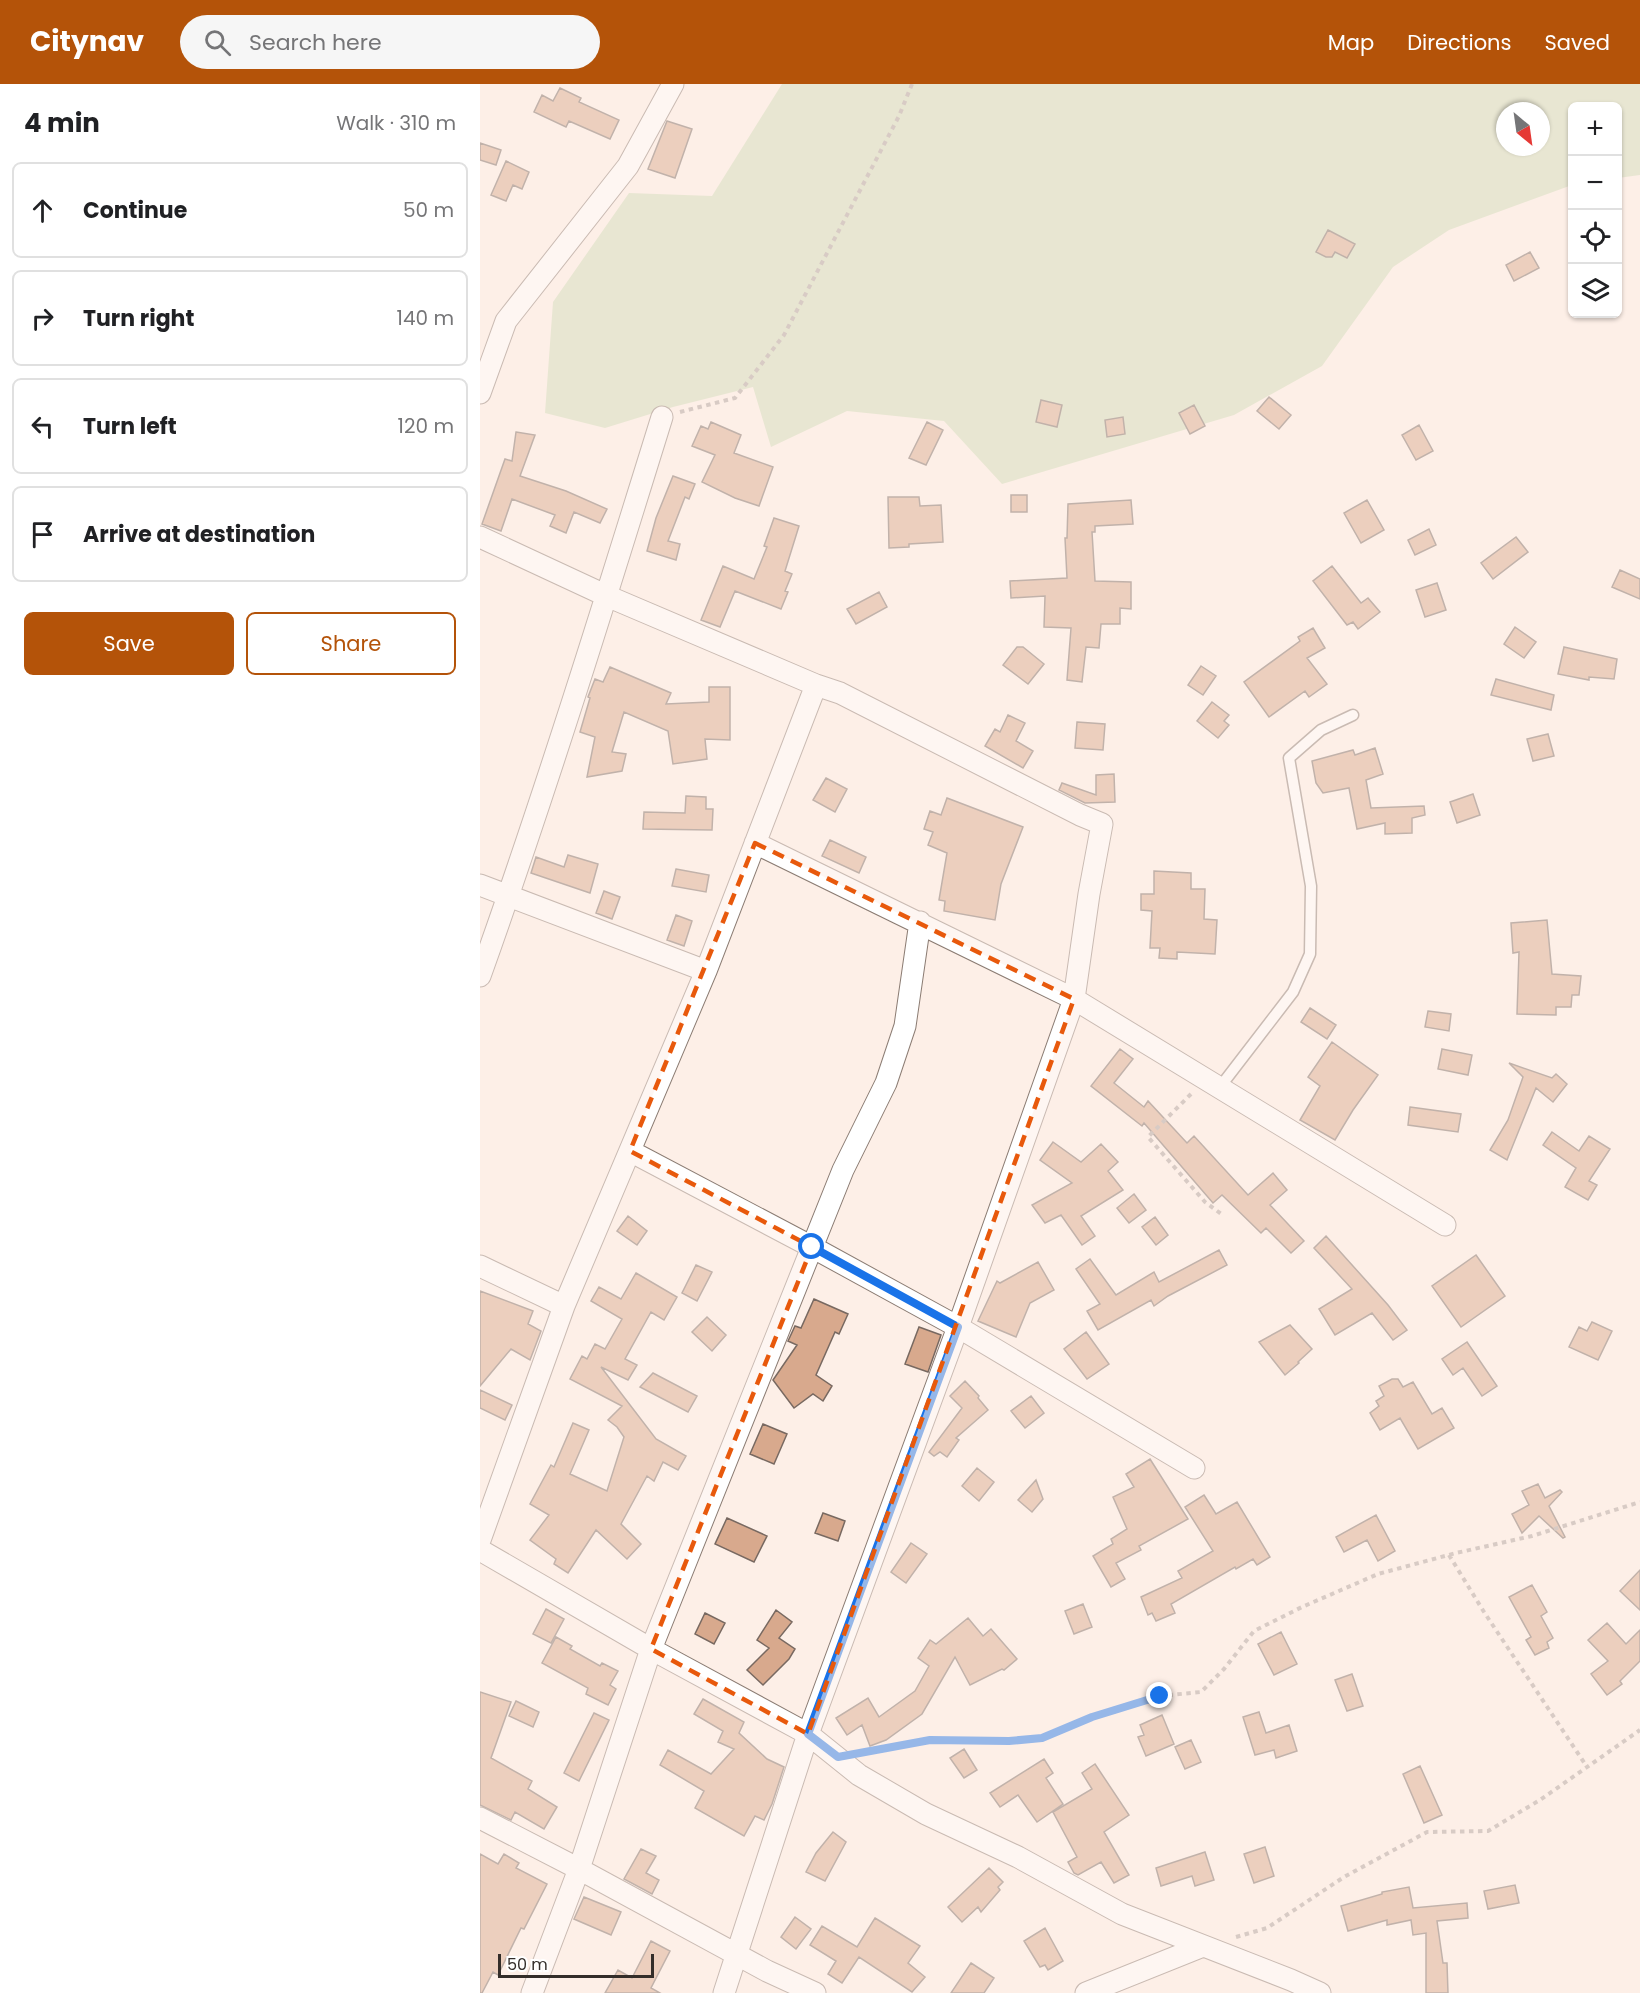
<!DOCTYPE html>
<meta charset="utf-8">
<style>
body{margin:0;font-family:Poppins,sans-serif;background:#f6f6f6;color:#202124}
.controls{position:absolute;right:18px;top:18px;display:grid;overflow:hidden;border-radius:9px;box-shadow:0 2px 4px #0004}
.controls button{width:54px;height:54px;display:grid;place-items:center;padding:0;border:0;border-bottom:2px solid #e0e0e0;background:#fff;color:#202124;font:30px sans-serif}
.compass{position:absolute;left:1016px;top:18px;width:54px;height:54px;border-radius:50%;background:#fff;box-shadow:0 2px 4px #0004;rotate:151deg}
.scale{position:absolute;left:18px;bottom:15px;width:156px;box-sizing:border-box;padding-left:6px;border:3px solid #332d29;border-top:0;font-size:16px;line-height:21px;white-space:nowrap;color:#332d29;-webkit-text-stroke:4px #fff;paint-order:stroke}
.stop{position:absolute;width:18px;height:18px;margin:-14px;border:4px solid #1a73e8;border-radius:50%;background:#fff}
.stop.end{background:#1a73e8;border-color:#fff;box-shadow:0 2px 6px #0008}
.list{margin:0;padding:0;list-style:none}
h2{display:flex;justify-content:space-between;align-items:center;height:78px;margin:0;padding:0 24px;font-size:26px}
h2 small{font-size:20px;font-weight:400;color:#757577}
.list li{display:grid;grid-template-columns:39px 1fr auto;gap:18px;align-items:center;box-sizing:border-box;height:96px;margin:0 12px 12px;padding:0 12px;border:2px solid #e0e0e0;border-radius:9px}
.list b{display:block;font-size:22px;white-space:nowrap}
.list em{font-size:20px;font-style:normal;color:#757577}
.actions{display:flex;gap:12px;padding:18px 24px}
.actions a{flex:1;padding:14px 0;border:2px solid #b45309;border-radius:9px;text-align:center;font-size:21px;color:#b45309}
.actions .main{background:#b45309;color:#fff}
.icon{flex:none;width:33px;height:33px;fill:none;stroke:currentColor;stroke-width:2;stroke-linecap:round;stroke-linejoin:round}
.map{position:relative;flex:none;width:1160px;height:1909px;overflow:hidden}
header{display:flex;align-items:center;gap:36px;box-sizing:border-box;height:84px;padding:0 30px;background:#b45309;color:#fff}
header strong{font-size:28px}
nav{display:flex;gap:33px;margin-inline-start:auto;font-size:21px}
.search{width:420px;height:54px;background:#f6f6f6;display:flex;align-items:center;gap:15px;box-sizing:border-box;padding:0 21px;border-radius:33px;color:#757577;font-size:22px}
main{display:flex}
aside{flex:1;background:#fff}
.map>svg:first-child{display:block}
.green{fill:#cfdcb8;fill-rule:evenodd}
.building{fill:#d8a98d;stroke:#786961;stroke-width:1.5}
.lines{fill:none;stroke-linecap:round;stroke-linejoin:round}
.service-casing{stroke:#8b7c73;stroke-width:13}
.minor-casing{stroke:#8b7c73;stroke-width:23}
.path{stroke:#aca19b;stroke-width:4;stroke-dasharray:4.5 4.5;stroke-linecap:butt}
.service{stroke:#fff;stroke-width:10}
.minor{stroke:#fff;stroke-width:21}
.route{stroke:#1a73e8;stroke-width:8}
.marked{fill:none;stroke:#e8590c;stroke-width:4.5;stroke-dasharray:12 8;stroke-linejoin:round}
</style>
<header>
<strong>Citynav</strong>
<div class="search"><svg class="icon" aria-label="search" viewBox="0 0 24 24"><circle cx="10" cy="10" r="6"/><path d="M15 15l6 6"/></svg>Search here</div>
<nav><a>Map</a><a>Directions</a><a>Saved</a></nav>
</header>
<main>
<aside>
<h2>4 min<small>Walk · 310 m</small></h2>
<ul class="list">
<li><svg class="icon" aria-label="ahead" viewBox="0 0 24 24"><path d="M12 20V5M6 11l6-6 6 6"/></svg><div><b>Continue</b></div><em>50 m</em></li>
<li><svg class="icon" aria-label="right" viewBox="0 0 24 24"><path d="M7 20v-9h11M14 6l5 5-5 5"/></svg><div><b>Turn right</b></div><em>140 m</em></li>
<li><svg class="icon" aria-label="left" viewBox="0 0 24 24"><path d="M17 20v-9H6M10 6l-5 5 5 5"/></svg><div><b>Turn left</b></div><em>120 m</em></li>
<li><svg class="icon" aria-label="arrive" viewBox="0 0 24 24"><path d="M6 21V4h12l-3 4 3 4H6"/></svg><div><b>Arrive at destination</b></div></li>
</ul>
<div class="actions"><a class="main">Save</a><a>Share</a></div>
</aside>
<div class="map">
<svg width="1160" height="1909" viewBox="0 0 1160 1909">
<rect width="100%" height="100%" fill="#fdefe7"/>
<!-- green -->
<path class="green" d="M302,0H1160V91L1138,94V22H1092V101L969,146L913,183L842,282L754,331L522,400L464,337L367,327L291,363L273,303L193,323L125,344L65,329L73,218L149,109L232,112ZM1025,27H1061V63H1025Z"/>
<!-- building -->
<path class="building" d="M80,4L101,14L99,18L139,36L130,55L89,37L86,43L54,28L62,11L73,17Z
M187,37L212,45L195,94L168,85Z
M0,59L21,66L16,81L0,76Z
M26,77L49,88L42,105L33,101L26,117L11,111Z
M848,146L875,160L867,174L855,168L852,173H846L836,168Z
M1050,168L1059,184L1034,197L1026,181Z
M789,313L811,331L799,345L777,327Z
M561,316L582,321L577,343L556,338Z
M714,321L725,342L710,350L699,329Z
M643,333L645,350L627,353L625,336Z
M231,338L261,351L254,369L293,383L279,422L255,414L222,398L235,371L212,362L221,342L228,345Z
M447,338L463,346L446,381L429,374Z
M939,341L953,367L936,376L922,351Z
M36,348L55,351L40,392L86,407L127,425L120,439L94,428L86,449L70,442L75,431L32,415L21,447L2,440L25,375L32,377Z
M193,392L215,400L209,415L205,413L188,457L200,460L196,476L167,467L176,434Z
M531,411H547V428H531Z
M408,413H439L440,422L461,421L463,458L429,460V463L409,464Z
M651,416L653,440L615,442V448H612L615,497L651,498V525L640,524V540H621L619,564L606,563L602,598L587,596L591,544L564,543L565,512L531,514L530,497L587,494L585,454H587L588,420Z
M887,416L904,446L881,459L864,429Z
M294,434L319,442L305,487L312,490L305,507L308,508L301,525L255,507L240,543L221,536L243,482L274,495L287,463L284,462Z
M949,445L956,461L935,471L928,456Z
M1036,453L1048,468L1013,495L1001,479Z
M852,482L881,519L888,514L900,528L878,545L873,538L867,541L833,497Z
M1140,486L1160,495V515L1132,503Z
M957,499L966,526L945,533L936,506Z
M399,508L407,523L376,540L367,525Z
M1035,543L1056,558L1044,574L1024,560Z
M833,544L845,564L827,574L847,600L829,613L825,607L789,633L764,598L820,557L818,553Z
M537,563H543L564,580L548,600L523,581Z
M1084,563L1137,575L1134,595L1109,593V596L1078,590Z
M721,582L736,592L723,611L708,601Z
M130,583L191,609L186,620L229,618V603H250V656L225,655L227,675L193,680L188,647L144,628L132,668L146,670L142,687L107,693L115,653L100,648L110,614L108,613L115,595L123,598Z
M1016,595L1074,611L1071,626L1011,611Z
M732,618L749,631L744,637L749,641L738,654L717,637Z
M528,631L545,639L536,657L553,667L543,684L505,662L515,645L520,648Z
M597,638L625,640L623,666L595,664Z
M1068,650L1074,672L1053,677L1047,655Z
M895,664L903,690L886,696L891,724L944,722L945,731L932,734V749L905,750V739L877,745L869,704L843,709L836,699L832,677L873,666L875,671Z
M634,690L635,718L605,719L579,706L582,699L616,711V691Z
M346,694L367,705L355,728L333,716Z
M993,710L1000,731L977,739L970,718Z
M206,712L226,713V725H233L232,746L163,745L164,728L205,729Z
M467,714L543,743L521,800L515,836L464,827L465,817L459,816L467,769L448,761L453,748L444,745L450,727L461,731Z
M350,756L386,773L379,789L342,772Z
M88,771L118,780L110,809L51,789L56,773L84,783Z
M196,785L229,791L226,808L192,802Z
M674,787L711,789V805H725L724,835L737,836L735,870L697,868V875L679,874L680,864H670L672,827L661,826V810H674Z
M124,807L140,813L132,835L116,829Z
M196,831L212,837L204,862L187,856Z
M1067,836L1072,890L1101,892L1099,911H1092L1091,923H1076V931L1037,930L1039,868L1033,869L1031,839Z
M830,924L856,941L847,955L821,938Z
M948,927L971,930L969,947L945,943Z
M852,958L898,991L873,1026L855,1056L820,1036L840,1002L828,993Z
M640,965L653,975L634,999L664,1023L668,1017L707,1059L714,1052L768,1111L793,1089L807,1106L790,1121L824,1157L811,1169L786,1144L781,1149L742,1111L733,1119L664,1039L662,1042L611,1002Z
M962,965L992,971L988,991L958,985Z
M1029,979L1072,994L1076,990L1087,1000L1073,1018L1056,1004L1027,1076L1010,1066L1028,1036L1043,993Z
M930,1023L981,1030L978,1048L928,1041Z
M1072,1048L1099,1067L1109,1052L1130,1065L1109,1097L1117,1101L1108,1116L1085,1103L1096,1084L1063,1061Z
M573,1058L601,1078L621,1060L638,1078L628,1087L643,1106L601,1132L615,1152L602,1161L581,1131L565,1139L552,1121L592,1099L560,1076Z
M654,1110L666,1126L649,1139L637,1124Z
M148,1132L167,1147L157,1161L137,1147Z
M675,1133L688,1151L676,1161L662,1143Z
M846,1152L908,1221L927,1246L913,1256L892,1229L855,1251L839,1225L872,1205L834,1164Z
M739,1166L747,1181L688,1212L674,1222L671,1216L618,1246L607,1227L620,1220L596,1185L610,1175L636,1211L674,1188L679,1198Z
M996,1171L1025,1212L981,1243L952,1202Z
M558,1178L574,1206L550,1219L536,1253L498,1237L517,1197L520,1199Z
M216,1181L232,1188L217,1217L202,1209Z
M156,1189L197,1213L184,1236L171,1228L145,1275L157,1281L148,1296L121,1283L176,1355L206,1372L198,1386L183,1378L174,1397L167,1392L141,1440L161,1460L147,1475L116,1446L88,1489L74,1480L76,1475L50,1456L69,1431L50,1420L71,1381L74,1383L93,1339L109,1346L90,1390L127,1407L144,1353L137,1343L128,1336L142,1322L90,1295L102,1272L107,1275L115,1260L125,1265L142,1235L111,1217L119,1203L141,1215Z
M0,1207L53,1227L48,1240L61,1247L50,1276L31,1265L0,1302Z
M334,1215L368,1230L359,1250L355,1248L336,1291L352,1302L343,1317L333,1310L314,1324L293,1296L317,1261L308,1257L315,1242L321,1244Z
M227,1233L246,1251L232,1267L212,1248Z
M1112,1238L1132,1247L1118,1276L1089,1263L1099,1243L1107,1247Z
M810,1241L832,1265L818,1278L819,1279L805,1291L779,1258Z
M439,1243L461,1251L448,1288L425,1280Z
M606,1248L629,1280L607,1295L584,1265Z
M987,1258L1017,1302L1002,1312L983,1284L973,1291L962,1275Z
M173,1289L217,1312L208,1328L160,1303Z
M912,1295H918L923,1303L933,1298L952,1330L962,1324L974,1344L938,1365L920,1334L900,1346L890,1329L899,1322L896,1317L904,1312L899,1302Z
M485,1297L499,1312L498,1314L508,1326L476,1354L479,1356L467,1373L460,1368L454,1372L449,1368L482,1324L470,1312Z
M0,1306L32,1321L25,1336L0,1324Z
M551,1312L564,1329L545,1344L531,1327Z
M283,1340L307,1350L294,1380L270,1370Z
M670,1375L708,1435L659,1462L661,1466L636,1479L645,1495L631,1503L613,1472L633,1460L631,1455L647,1445L633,1413L654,1403L646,1390Z
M497,1384L514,1398L499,1417L482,1402Z
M556,1396L563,1415L552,1428L538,1416Z
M1058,1400L1065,1414L1080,1406L1082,1408L1069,1422L1085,1453L1083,1454L1059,1432L1042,1449L1032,1430L1049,1421L1042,1407Z
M724,1411L736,1430L757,1418L790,1473L777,1481L773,1475L756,1485L755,1483L691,1520L695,1529L676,1537L672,1529L668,1531L661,1513L702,1494L698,1487L733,1467L705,1423Z
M343,1429L365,1437L358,1457L335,1449Z
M896,1431L915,1467L898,1477L887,1456L864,1468L856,1453Z
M247,1434L287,1452L274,1478L235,1460Z
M431,1459L447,1470L426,1499L411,1488Z
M1160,1486V1526L1140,1507Z
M1052,1501L1067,1528L1061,1532L1073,1554L1067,1558L1069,1564L1055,1571L1046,1556L1051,1553L1029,1513Z
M603,1520L612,1543L594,1550L585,1527Z
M66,1525L84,1535L71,1559L53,1550Z
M296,1526L312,1538L299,1554L315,1565L309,1575L283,1601L267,1586L289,1564L277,1556Z
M225,1529L245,1539L234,1560L215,1550Z
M488,1534L503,1552L511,1545L537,1575L524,1586L522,1585L490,1601L475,1573L442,1630L406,1656L390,1662L382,1641L367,1651L356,1634L388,1614L399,1633L435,1607L449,1582L438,1574L450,1556L456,1560Z
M1127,1539L1146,1560L1160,1546V1577L1140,1597L1142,1600L1127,1611L1111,1590L1128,1577L1108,1556Z
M801,1548L817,1580L794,1591L778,1560Z
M76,1553L92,1562L90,1565L120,1582L122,1579L138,1587L130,1601L136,1605L128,1621L106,1610L108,1604L62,1579Z
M872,1590L883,1622L867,1627L855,1596Z
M0,1608L31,1618L11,1674L52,1697L48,1705L77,1723L64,1745L35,1728L31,1736L0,1721Z
M223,1615L264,1638L259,1649L287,1675L304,1683L292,1720L284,1736L275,1732L264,1752L215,1724L224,1707L180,1681L188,1666L231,1690L254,1665L238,1658L243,1647L214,1630Z
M36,1617L59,1628L53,1643L29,1632Z
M779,1628L786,1649L809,1641L817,1667L796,1674L794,1666L775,1671L763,1633Z
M114,1629L129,1636L99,1697L84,1689Z
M682,1631L694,1660L666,1672L658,1653L664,1651L660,1641Z
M711,1656L721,1678L705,1685L695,1663Z
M484,1665L497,1686L484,1694L470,1674Z
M564,1675L573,1689L566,1694L583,1720L557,1738L538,1711L520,1723L510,1709Z
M615,1680L649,1731L624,1748L649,1791L634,1799L621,1778L598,1791L594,1789L588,1778L597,1773L573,1728L612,1705L602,1689Z
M940,1682L962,1731L944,1739L923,1690Z
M353,1748L366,1758L345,1797L326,1788L336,1769Z
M785,1763L794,1792L774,1799L764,1770Z
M161,1765L176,1772L166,1789L179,1796L172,1810L144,1795Z
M725,1768L734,1796L715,1802L712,1792L681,1802L676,1784Z
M0,1770L18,1780L24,1770L39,1779L36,1784L67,1800L44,1845L41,1844L18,1891L13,1888L2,1909H0Z
M509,1784L523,1798L518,1803L520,1806L501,1828L498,1823L482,1838L468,1823Z
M1035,1801L1039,1819L1008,1825L1004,1807Z
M929,1803L933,1824L987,1819L988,1834L957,1837L963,1879H967L968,1909H946V1849L933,1851L931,1836L907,1841V1836L868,1847L861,1822L902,1810V1808Z
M104,1813L141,1828L131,1851L94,1835Z
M315,1833L331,1845L316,1865L301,1853Z
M395,1834L440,1862L428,1879L445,1893L432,1908L379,1873L362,1899L348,1890L356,1877L330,1861L342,1842L377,1863Z
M565,1844L583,1877L568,1886L565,1881L560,1883L544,1857Z
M171,1857L190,1867L171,1904L180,1909H125L138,1886L152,1894Z
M491,1879L514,1894L504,1909H471Z"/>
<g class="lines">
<defs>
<path id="service" d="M740,1003L813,908L830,870L831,802L809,674L841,646L873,631"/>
<path id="minor" d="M0,309L26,237L148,82L193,0
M0,453L127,512L336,601
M275,759L594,915L965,1141
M0,801L226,887
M0,892C66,707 124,520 182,333
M150,1067L332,1163L478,1243L714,1384
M0,1182L84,1222
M0,1456L84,1222L226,887L336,601L360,609L600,731L622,740L609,810L594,915L478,1243L328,1650L244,1909
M0,1466L171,1565L328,1650L379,1691L446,1730L538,1773L642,1830L811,1896L840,1909
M0,1734L99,1785L287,1887L335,1909
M52,1909L99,1785L171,1565L363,1086L406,999L425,942L440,838
M606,1909L723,1862"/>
</defs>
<!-- service casing -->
<use href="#service" class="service-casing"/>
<!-- minor casing -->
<use href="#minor" class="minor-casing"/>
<!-- path -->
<path class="path" d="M200,328L255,314L304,251L419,32L432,0
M711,1010L668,1053L725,1118L744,1132
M969,1471L1004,1528L1107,1683
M382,1668L450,1656L529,1657L562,1654L612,1633L680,1612L721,1608L744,1585L774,1547L822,1523L898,1490L976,1469L1052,1452L1160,1418
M756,1853L787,1844L864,1793L947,1748L1008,1747L1060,1716L1160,1646"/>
<!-- service -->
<use href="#service" class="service"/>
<!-- minor -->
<use href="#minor" class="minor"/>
</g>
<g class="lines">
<!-- route -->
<path class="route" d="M332,1163L478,1243L328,1650L358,1673L450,1656L529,1657L562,1654L612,1633L680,1612"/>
</g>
<!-- marked area -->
<path d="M0 0H1160V1909H0ZM275,759L594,915L328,1650L171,1565L332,1163L150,1067Z" fill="#fdefe7" fill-opacity=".55" fill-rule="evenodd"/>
<path class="marked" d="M275,759L594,915L328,1650L171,1565L332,1163L150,1067Z"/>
</svg>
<div class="controls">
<button>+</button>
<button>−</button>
<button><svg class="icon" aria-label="locate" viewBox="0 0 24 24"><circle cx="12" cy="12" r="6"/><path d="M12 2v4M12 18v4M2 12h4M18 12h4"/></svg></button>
<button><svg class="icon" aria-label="layers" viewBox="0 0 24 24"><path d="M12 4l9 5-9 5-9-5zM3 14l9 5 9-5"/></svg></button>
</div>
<svg class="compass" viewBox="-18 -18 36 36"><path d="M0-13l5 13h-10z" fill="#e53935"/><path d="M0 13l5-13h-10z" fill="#757577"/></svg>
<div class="scale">50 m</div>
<div class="stop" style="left:332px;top:1163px"></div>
<div class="stop end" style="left:680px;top:1612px"></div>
</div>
</main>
